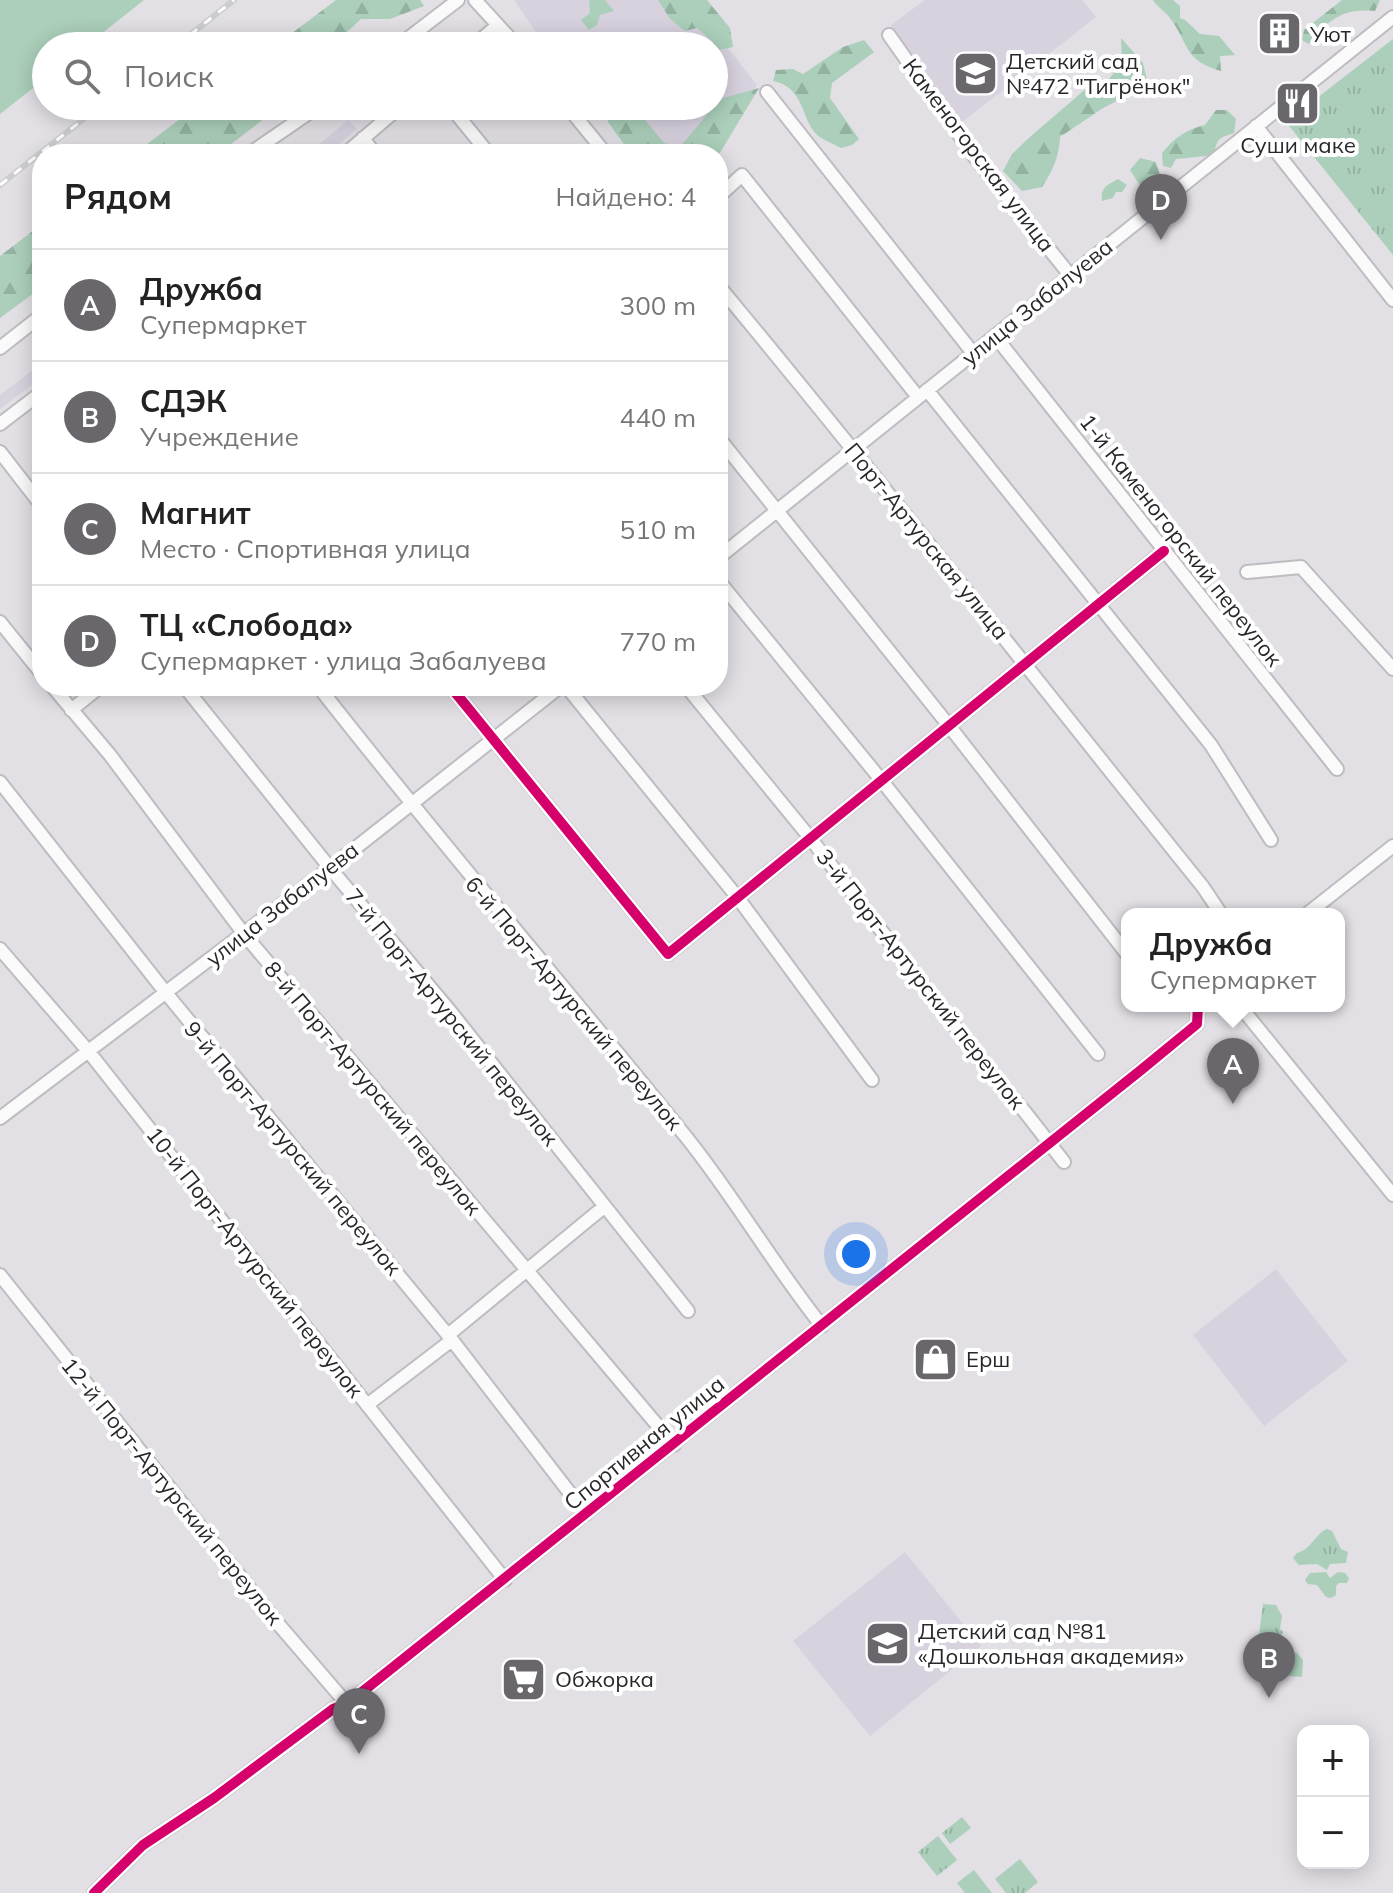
<!DOCTYPE html>
<html lang="ru">
<meta charset="utf-8">
<style>
body{margin:0;font-family:Mulish,sans-serif;background:#f2f2f2;color:#222}
.controls{position:absolute;right:24px;bottom:24px;display:grid;overflow:hidden;border-radius:16px;box-shadow:0 4px 20px #0003}
.controls button{width:72px;height:72px;display:grid;place-items:center;padding:0;border:0;border-bottom:2px solid #e0e0e0;background:#fff;color:#222;font:40px sans-serif}
.you{position:absolute;left:856px;top:1254px;width:28px;height:28px;margin:-20px;border:6px solid #fff;border-radius:50%;background:#1a73e8;box-shadow:0 0 0 12px #1a73e833}
.badge{display:grid;place-items:center;width:52px;height:52px;border-radius:50%;background:#6a676c;color:#fff;font-size:26px;font-weight:700}
.pin{position:absolute;translate:-50% -66px;filter:drop-shadow(0 2px 4px #0008)}
.pin::after{content:'';position:absolute;top:42px;width:28px;height:24px;background:inherit;clip-path:polygon(0 0,100% 0,50% 100%)}
.popup{position:absolute;left:1121px;top:908px;width:224px;height:104px;box-sizing:border-box;display:grid;place-content:center;border-radius:16px;background:#fff;filter:drop-shadow(0 2px 6px #0005);font-size:26px;white-space:nowrap;color:#767676}
.popup b{font-size:30px;color:#222}
.popup::after{content:'';position:absolute;left:50%;top:100%;margin-left:-16px;border:16px solid transparent;border-top-color:#fff}
.list{margin:0;padding:0;list-style:none}
h2{display:flex;justify-content:space-between;align-items:center;height:104px;margin:0;padding:0 32px;font-size:34px}
h2 small{font-size:26px;font-weight:400;color:#767676}
.list li{display:grid;grid-template-columns:52px 1fr auto;gap:24px;align-items:center;box-sizing:border-box;height:112px;padding:0 32px;border-top:2px solid #e0e0e0}
.list b{display:block;font-size:30px;white-space:nowrap}
.list p{margin:0;font-size:26px;white-space:nowrap;color:#767676}
.list em{font-size:26px;font-style:normal;color:#767676}
.icon{flex:none;width:44px;height:44px;fill:none;stroke:currentColor;stroke-width:2;stroke-linecap:round;stroke-linejoin:round}
.map{position:relative;flex:none;width:1393px;height:1893px;overflow:hidden}
.search{position:absolute;background:#fff;box-shadow:0 4px 20px #0003;left:32px;top:32px;width:696px;height:88px;display:flex;align-items:center;gap:20px;box-sizing:border-box;padding:0 28px;border-radius:44px;color:#767676;font-size:30px}
.panel{position:absolute;background:#fff;box-shadow:0 4px 20px #0003;left:32px;top:144px;width:696px;height:552px;border-radius:32px}
.map>svg:first-child{display:block}
.built{fill:#d8d2df}
.forest{fill:url(#forest-firs)}
.park{fill:url(#park-tufts)}
.pitch{fill:#abcfba}
.lines{fill:none;stroke-linecap:round;stroke-linejoin:round}
.minor-casing{stroke:#bebcc0;stroke-width:16}
.minor{stroke:#fbfafb;stroke-width:12}
.rail-casing{stroke:#cdccce;stroke-width:6}
.rail{stroke:#fff;stroke-width:3;stroke-dasharray:9;stroke-linecap:butt}
.cycleway-casing{stroke:#fff;stroke-width:15}
.cycleway{stroke:#d6006c;stroke-width:10}
.labels{text-anchor:middle;dominant-baseline:central;stroke-width:8;stroke-linejoin:round;paint-order:stroke}
.poi-label{font-size:22px;fill:#29272b;stroke:#fff;text-anchor:start}
.street-label{font-size:22px;fill:#29272b;stroke:#fff}
</style>
<div class="map">
<svg width="1393" height="1893" viewBox="0 0 1393 1893">
<defs>
<pattern id="forest-firs" width="22" height="20" patternUnits="userSpaceOnUse" patternTransform="scale(2)"><rect width="22" height="20" fill="#abcfba"/><path d="M5 1l3.5 6h-7zM16 11l3.5 6h-7z" fill="#93b2a0"/></pattern>
<pattern id="park-tufts" width="24" height="20" patternUnits="userSpaceOnUse" patternTransform="scale(2)"><rect width="24" height="20" fill="#abcfba"/><path d="M3 7l-1-3M5 7V3M7 7l1-3M15 17l-1-3M17 17v-4M19 17l1-3" fill="none" stroke="#93b2a0"/></pattern>
</defs>
<rect width="100%" height="100%" fill="#e2dfe5"/>
<!-- built -->
<path class="built" d="M514,0H690L757,85L713,154H636L596,106H714V46H546Z
M925,0H1082L1096,17L961,123L891,25Z
M348,120L357,129L327,154H308Z
M42,363V377L0,409V395Z
M1276,1269L1348,1361L1264,1426L1193,1335Z
M905,1552L981,1646L870,1736L793,1641Z"/>
<!-- forest -->
<path class="forest" d="M336,0H420L424,6L390,19H361L332,46H275Z
M589,0H605L614,11L600,15L597,25L589,30L581,20L590,13Z
M658,0H707L730,28L733,47L719,50L712,41L697,28L685,31L670,19Z
M1153,0H1173L1180,6V18L1185,20L1200,34L1219,36L1235,55L1220,56L1221,71C1183,60 1190,45 1170,18C1165,11 1157,7 1153,0Z
M1342,0H1380L1375,11C1342,8 1330,19 1309,44L1302,40L1304,30Z
M1121,38L1143,63L1148,85L1103,108L1060,137C1059,157 1053,170 1042,187L1022,191L1003,171L1012,154L1031,136L1088,87L1108,80L1122,63Z
M864,40L874,52L832,83L830,98L859,139L852,145L841,148C834,144 823,140 817,135C800,117 805,88 773,81L776,70L793,69L803,74L843,47Z
M759,88L718,156L631,154L608,122V109L613,106H634L664,143L680,147L720,99Z
M197,106H281L218,154H134Z
M1216,110H1227L1236,119L1234,133C1222,137 1216,138 1215,152L1206,156L1176,159L1171,168L1163,166L1162,153C1174,138 1187,129 1205,125Z
M1140,158L1156,162L1161,178L1152,191L1139,184L1130,170Z
M1118,179L1127,185L1122,192H1116L1113,198L1102,201C1100,188 1107,185 1118,179Z
M42,224V287L0,318V256Z"/>
<!-- park -->
<path class="park" d="M1393,39V255L1286,122Z
M1327,1529L1332,1531L1341,1549L1348,1552L1346,1563L1330,1564L1327,1570L1317,1564L1299,1565L1293,1558L1297,1553C1311,1550 1315,1534 1327,1529Z
M1263,1604L1276,1605L1282,1616L1280,1629L1283,1632L1280,1637H1275L1270,1645L1258,1642Z
M1296,1652L1303,1660L1302,1677L1288,1676L1276,1666L1284,1653L1289,1659Z
M962,1817L971,1828L950,1844L942,1833Z
M938,1836L957,1860L937,1876L918,1852Z
M1020,1859L1038,1882L1025,1893H1006L995,1879Z"/>
<!-- pitch -->
<path class="pitch" d="M0,0H144L86,46H46V78L0,114Z
M1326,1572L1330,1578L1338,1572L1345,1573L1349,1578L1347,1583H1339L1336,1586V1595L1331,1598L1326,1597L1317,1585L1308,1584L1305,1580L1310,1573Z
M974,1870L992,1893H965L957,1883Z"/>
<g class="lines">
<defs>
<path id="minor" d="M475,0L517,46
M889,35L974,156L1070,275
M398,46L458,0
M473,46L497,26
M767,92L973,353
M450,106L489,154
M567,106L606,154
M1256,126L1393,300
M363,138L375,154
M249,154L319,106
M345,154L401,106
M718,197L742,175L918,397
M718,285C883,483 1041,686 1203,887L1221,914
M995,336L1337,769
M0,348L42,315
M927,390L1211,745L1271,840
M0,424L42,392
M718,437L950,727L1127,954
M0,452L42,506
M718,558L1393,17
M1247,572L1301,567L1393,669
M718,580L882,781L1098,1054
M0,622L42,674
M52,686L110,755L244,934L674,1445
M184,686L330,868L450,1011L688,1311
M318,686C438,840 565,987 687,1138C735,1198 774,1266 822,1326
M450,686L668,954L1164,551
M566,686L738,898L872,1080
M686,686L811,839L993,1076L1025,1112L1064,1162
M71,710L101,686
M0,782L166,993L452,1340L586,1514
M1307,914L1393,846
M0,949L89,1052L505,1580
M1240,1006L1393,1195
M0,1118L330,868L561,686
M0,1275L274,1619L347,1704
M448,1335L605,1206
M367,1405L452,1340
M94,1893L143,1845L214,1798L333,1709L347,1704L1141,1070L1197,1024L1198,1006"/>
</defs>
<!-- minor casing -->
<use href="#minor" class="minor-casing"/>
<!-- minor -->
<use href="#minor" class="minor"/>
<defs>
<path id="rail" d="M176,46L234,0
M0,185L100,106"/>
</defs>
<!-- rail casing -->
<use href="#rail" class="rail-casing"/>
<!-- rail -->
<use href="#rail" class="rail"/>
<defs>
<path id="cycleway" d="M450,686L668,954L1164,551
M94,1893L143,1845L214,1798L333,1709L347,1704L1141,1070L1197,1024L1198,1006"/>
</defs>
<!-- cycleway casing -->
<use href="#cycleway" class="cycleway-casing"/>
<!-- cycleway -->
<use href="#cycleway" class="cycleway"/>
</g>
<!-- icons -->
<defs>
<symbol id="building-square" viewBox="-11 -11 22 22"><rect x="-9" y="-9" width="18" height="18" rx="4" fill="#6a676c" stroke="#fff"/><path d="M-4-6H4V6H1V3H-1V6H-4ZM-2.5-4.3h1.7v1.8h-1.7ZM.8-4.3h1.7v1.8H.8ZM-2.5-1h1.7V.8h-1.7ZM.8-1h1.7V.8H.8Z" fill="#fff"/></symbol>
<symbol id="school-square" viewBox="-11 -11 22 22"><rect x="-9" y="-9" width="18" height="18" rx="4" fill="#6a676c" stroke="#fff"/><path d="M0-5L7-2L0 1L-7-2ZM-4 1L0 2.5L4 1V4Q0 6-4 4Z" fill="#fff"/></symbol>
<symbol id="restaurant-square" viewBox="-11 -11 22 22"><rect x="-9" y="-9" width="18" height="18" rx="4" fill="#6a676c" stroke="#fff"/><path d="M-5-6h1v4h1v-4h1v4h1v-4h1v5L-1.5 .5V6h-2V.5L-5-1ZM5-6V6H3V1.5H1.5Q1.5-4 5-6Z" fill="#fff"/></symbol>
<symbol id="shop-square" viewBox="-11 -11 22 22"><rect x="-9" y="-9" width="18" height="18" rx="4" fill="#6a676c" stroke="#fff"/><path d="M-5-2.5h2.3a2.7 3.5 0 0 1 5.4 0H5L5.5 6h-11ZM-1.5-2.5h3a1.5 2.3 0 0 0-3 0Z" fill="#fff"/></symbol>
<symbol id="supermarket-square" viewBox="-11 -11 22 22"><rect x="-9" y="-9" width="18" height="18" rx="4" fill="#6a676c" stroke="#fff"/><path d="M-6-5.5h2.5l.6 2H6L4.5 2H-2.5L-4.4-4H-6ZM-1.5 3.2a1.3 1.3 0 1 0 .1 0ZM3 3.2a1.3 1.3 0 1 0 .1 0Z" fill="#fff"/></symbol>
</defs>
<g fill-rule="evenodd">
<use href="#building-square" x="1254" y="8" width="51" height="51"/>
<use href="#school-square" x="950" y="48" width="51" height="51"/>
<use href="#restaurant-square" x="1272" y="78" width="51" height="51"/>
<use href="#shop-square" x="910" y="1334" width="51" height="51"/>
<use href="#school-square" x="862" y="1618" width="51" height="51"/>
<use href="#supermarket-square" x="498" y="1654" width="51" height="51"/>
</g>
<g class="labels">
<!-- poi labels -->
<g class="poi-label">
<text x="1310" y="34">Уют</text>
<text x="1006" y="61">Детский сад<tspan x="1006" dy="25">№472 "Тигрёнок"</tspan></text>
<text x="1298" y="145" text-anchor="middle">Суши маке</text>
<text x="966" y="1359">Ерш</text>
<text x="918" y="1631">Детский сад №81<tspan x="918" dy="25">«Дошкольная академия»</tspan></text>
<text x="555" y="1679">Обжорка</text>
</g>
<!-- street labels -->
<g class="street-label">
<text transform="translate(979 155) rotate(53)">Каменогорская улица</text>
<text transform="translate(1037 302) rotate(-39)">улица Забалуева</text>
<text transform="translate(1181 540) rotate(52)">1-й Каменогорский переулок</text>
<text transform="translate(927 541) rotate(51)">Порт-Артурская улица</text>
<text transform="translate(282 904) rotate(-38)">улица Забалуева</text>
<text transform="translate(921 979) rotate(52)">3-й Порт-Артурский переулок</text>
<text transform="translate(574 1003) rotate(50)">6-й Порт-Артурский переулок</text>
<text transform="translate(452 1017) rotate(51)">7-й Порт-Артурский переулок</text>
<text transform="translate(373 1088) rotate(50)">8-й Порт-Артурский переулок</text>
<text transform="translate(293 1148) rotate(50)">9-й Порт-Артурский переулок</text>
<text transform="translate(255 1262) rotate(52)">10-й Порт-Артурский переулок</text>
<text transform="translate(644 1443) rotate(-39)">Спортивная улица</text>
<text transform="translate(172 1491) rotate(51)">12-й Порт-Артурский переулок</text>
</g>
</g>
</svg>
<div class="controls">
<button>+</button>
<button>−</button>
</div>
<div class="you"></div>
<div class="pin badge" style="left:1233px;top:1104px">A</div>
<div class="popup"><b>Дружба</b>Супермаркет</div>
<div class="pin badge" style="left:1269px;top:1698px">B</div>
<div class="pin badge" style="left:359px;top:1754px">C</div>
<div class="pin badge" style="left:1161px;top:240px">D</div>
<div class="search"><svg class="icon" aria-label="search" viewBox="0 0 24 24"><circle cx="10" cy="10" r="6"/><path d="M15 15l6 6"/></svg>Поиск</div>
<section class="panel">
<h2>Рядом<small>Найдено: 4</small></h2>
<ul class="list">
<li><span class="badge">A</span><div><b>Дружба</b><p>Супермаркет</p></div><em>300 m</em></li>
<li><span class="badge">B</span><div><b>СДЭК</b><p>Учреждение</p></div><em>440 m</em></li>
<li><span class="badge">C</span><div><b>Магнит</b><p>Место · Спортивная улица</p></div><em>510 m</em></li>
<li><span class="badge">D</span><div><b>ТЦ «Слобода»</b><p>Супермаркет · улица Забалуева</p></div><em>770 m</em></li>
</ul>
</section>
</div>
